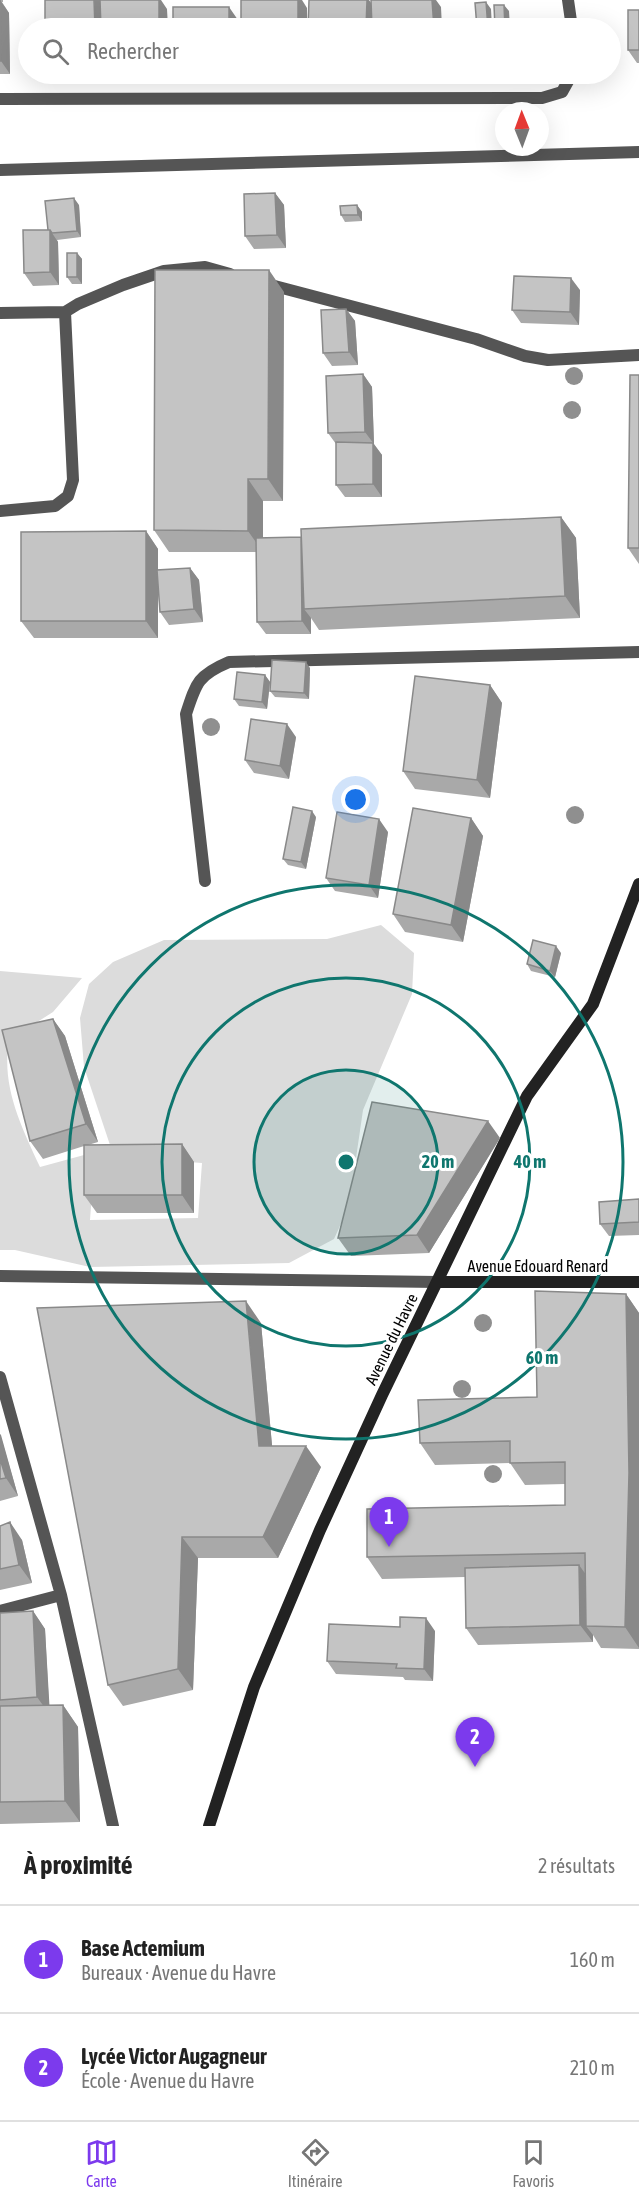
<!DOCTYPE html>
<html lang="fr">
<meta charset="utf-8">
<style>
body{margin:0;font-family:"Asap Condensed",sans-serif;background:#f2f2f2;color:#222}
.compass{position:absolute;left:495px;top:102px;width:54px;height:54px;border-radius:50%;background:#fff;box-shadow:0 6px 24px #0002;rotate:359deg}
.you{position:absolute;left:356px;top:800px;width:21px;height:21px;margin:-15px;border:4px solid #fff;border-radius:50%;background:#1a73e8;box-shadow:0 0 0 9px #1a73e833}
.badge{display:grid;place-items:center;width:39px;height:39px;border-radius:50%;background:#7c3aed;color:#fff;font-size:20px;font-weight:700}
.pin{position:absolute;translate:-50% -50px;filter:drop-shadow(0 2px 3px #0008)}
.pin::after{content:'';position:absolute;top:32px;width:21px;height:18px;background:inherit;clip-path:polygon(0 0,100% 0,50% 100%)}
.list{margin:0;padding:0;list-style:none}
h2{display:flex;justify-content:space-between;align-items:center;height:78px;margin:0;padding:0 24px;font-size:26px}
h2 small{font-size:20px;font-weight:400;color:#767676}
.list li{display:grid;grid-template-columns:39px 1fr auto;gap:18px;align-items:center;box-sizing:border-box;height:108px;padding:0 24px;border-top:2px solid #e0e0e0}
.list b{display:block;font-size:22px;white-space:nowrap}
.list p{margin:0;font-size:20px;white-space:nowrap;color:#767676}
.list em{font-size:20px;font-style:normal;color:#767676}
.icon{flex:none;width:33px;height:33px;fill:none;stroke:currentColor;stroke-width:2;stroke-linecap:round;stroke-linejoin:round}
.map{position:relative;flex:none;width:639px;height:1826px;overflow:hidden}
.search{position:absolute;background:#fff;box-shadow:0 6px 24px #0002;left:18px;right:18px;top:18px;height:66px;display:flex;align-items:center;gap:15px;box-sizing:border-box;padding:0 21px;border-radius:33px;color:#767676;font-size:22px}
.sheet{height:294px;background:#fff}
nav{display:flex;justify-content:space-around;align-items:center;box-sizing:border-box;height:84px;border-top:2px solid #e0e0e0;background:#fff;font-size:16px;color:#767676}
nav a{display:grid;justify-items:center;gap:3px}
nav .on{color:#7c3aed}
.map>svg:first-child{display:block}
.green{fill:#dcdcdc}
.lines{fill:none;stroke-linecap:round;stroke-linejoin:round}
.lane{stroke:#555;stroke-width:12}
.street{stroke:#555;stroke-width:12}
.secondary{stroke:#222;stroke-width:12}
.tree{fill:#8f8f8f}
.wall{fill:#a9a9a9}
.shaded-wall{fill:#898989}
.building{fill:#c4c4c4;stroke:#898989;stroke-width:1.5}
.ring{fill:none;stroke:#0f766e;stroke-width:3}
.labels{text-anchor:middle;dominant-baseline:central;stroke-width:6;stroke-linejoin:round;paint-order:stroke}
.street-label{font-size:16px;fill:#000;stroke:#fff}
.centre{fill:#0f766e;stroke:#fff;stroke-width:3}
.ring-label{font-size:18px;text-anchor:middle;font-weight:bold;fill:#0f766e;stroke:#fff;stroke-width:6;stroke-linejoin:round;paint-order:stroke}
</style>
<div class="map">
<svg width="639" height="1826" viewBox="0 0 639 1826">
<rect width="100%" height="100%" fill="#fff"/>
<!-- green -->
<path class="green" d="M381,925L414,953L412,994L363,1110L349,1206L334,1239L289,1263L90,1267L15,1250H0V971L82,978L53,1012L9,1040C1,1086 21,1126 40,1167L95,1152L90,1220L198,1218L202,1163L122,1157L110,1145L84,1067L80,1018L89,984L113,962L164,940L327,939Z"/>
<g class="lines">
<!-- lane -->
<path class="lane" d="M568,0L572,28
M0,99L542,98L562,92L572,74
M0,170L639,152
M267,284L476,339L525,356L548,360L639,355
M0,313L65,312L78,304L123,285L164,271L205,267L230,274
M0,511L55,506L68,496L73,480L65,312
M205,881L186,714C196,683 198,675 229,662L639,652"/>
<!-- street -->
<path class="street" d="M0,1276L437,1282
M0,1377L61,1595L113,1826
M0,1611L61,1595"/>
<!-- secondary -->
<path class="secondary" d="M437,1282H639
M209,1826L254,1687L320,1530L382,1395L527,1096L593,1004L639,884"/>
</g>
<!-- trees -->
<g class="tree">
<circle cx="574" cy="376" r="9"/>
<circle cx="572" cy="410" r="9"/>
<circle cx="211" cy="727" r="9"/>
<circle cx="575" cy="815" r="9"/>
<circle cx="483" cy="1323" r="9"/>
<circle cx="462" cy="1389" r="9"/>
<circle cx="493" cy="1474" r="9"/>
</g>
<!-- wall -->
<path class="wall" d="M0,0H3V2H2L9,13L10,74H0Z
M639,10V63H637L628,50Z
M486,74H485H500V75Z
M275,193L284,205L286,248L254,249L245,236Z
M79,205L81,237L57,240L58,242L59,285L33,286L24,273L48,230Z
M357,205L362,212V221L345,222L341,215Z
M77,253L82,259V284H72L67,277Z
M580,290L579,325L521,323L512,310Z
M284,292L283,501H263V538L301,537L561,517L576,538L580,618L319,630L311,618V634H266L257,622L256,552H169L154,530Z
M346,309L355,321L358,365L332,366L323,353Z
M363,374L372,387L374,444L382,455V497H345L336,485V444L328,433Z
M639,375V564L628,548Z
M146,531L158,549V570L190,568L199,580L203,622L169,625L160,612L158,592V638H34L21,621Z
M310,668L309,699L275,697L270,691Z
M265,675L270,682L267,709L239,706L234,699Z
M490,685L502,703L490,798L415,789L403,771Z
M296,737L289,779L254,773L245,760Z
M316,817L306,869L288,865L283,859Z
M471,818L483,836L463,942L405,932L393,914Z
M388,832L378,898L335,891L326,878Z
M561,953L555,977L531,971L527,964Z
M53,1019L65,1036L98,1142L88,1145L182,1144L194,1162V1213H97L84,1195V1146L43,1159L30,1141Z
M500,1138L429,1253L351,1256L338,1238Z
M639,1199V1235L609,1236L600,1224Z
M626,1294L639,1313V1649L601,1648L593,1635V1642L478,1645L466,1628L465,1577L382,1579L367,1557L565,1505V1484L525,1485L510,1463L435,1465L420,1443L537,1397Z
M261,1323L272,1446L321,1467L278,1558H198L193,1690L123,1706L108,1685Z
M0,1434L18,1496L0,1501Z
M0,1526L22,1540L32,1583L0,1590Z
M33,1611L45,1629L49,1706L63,1705L78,1727L80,1822L0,1824V1613Z
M435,1631L433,1681L405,1680L403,1677L336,1674L327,1661Z"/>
<!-- shaded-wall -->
<path class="shaded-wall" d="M0,0L9,13L10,74L1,61Z
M94,0H103V28H95Z
M159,0H161L167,9L168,28H159Z
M298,0H302L307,8V28H298Z
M367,0H369L376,10L375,28H366Z
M432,0H436L441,7L442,28H434Z
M486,2L491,9L492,28H488Z
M504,5L509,11L510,28H505Z
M229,7L238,20V28H229Z
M275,193L284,205L286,248L277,235Z
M74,198L79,205L81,237L77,231Z
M357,205L362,212V221L358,215Z
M50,230L58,242L59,285L50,272Z
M77,253L82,259V284L77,277Z
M269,270L284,292L283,501L268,479Z
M571,278L580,290L579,325L570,312Z
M346,309L355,321L358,365L349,352Z
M363,374L372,387L374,444L365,432Z
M373,443L382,455V497L373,484Z
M248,479L263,501V552L248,531Z
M561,517L576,538L580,618L565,596Z
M146,531L158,549V638L146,621Z
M301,537L304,609L311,618V634L302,621Z
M190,568L199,580L203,622L194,609Z
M306,662L310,668L309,699L304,693Z
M265,675L270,682L267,709L262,702Z
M490,685L502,703L490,798L477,780Z
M287,724L296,737L289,779L280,766Z
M312,811L316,817L306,869L301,862Z
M471,818L483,836L463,942L451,925Z
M379,819L388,832L378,898L369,885Z
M556,946L561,953L555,977L550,971Z
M53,1019L65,1036L98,1142L86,1124Z
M488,1121L500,1138L429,1253L417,1235Z
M182,1144L194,1162V1213L182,1195Z
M626,1294L639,1313V1648L625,1627Z
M246,1301L261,1323L274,1467L259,1446Z
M0,1434L1,1435L18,1496L6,1478L0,1459Z
M306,1446L321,1467L278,1558L263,1537Z
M10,1522L22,1540L32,1583L19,1565Z
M182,1537L198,1558L193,1690L178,1669Z
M579,1565L592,1583L586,1626L593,1635V1642L580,1625Z
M33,1611L45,1629L50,1715L37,1697Z
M426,1618L435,1631L433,1681L424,1669Z
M63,1705L78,1727L80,1822L65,1801Z"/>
<!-- building -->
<path class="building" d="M0,0L1,61H0Z
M45,0H94L95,28H45Z
M100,0H159V28H101Z
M241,0H298V28H241Z
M309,0H367L366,28H308Z
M371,0H432L434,28H372Z
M486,2L488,28H477L475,3Z
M494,5H504L505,28H495Z
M173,7H229V28H173Z
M628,10H639V50H628Z
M275,193L277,235L245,236L244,194Z
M74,198L77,231L52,233L50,230H48L45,201Z
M357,205L358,215H341L340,206Z
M23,230H50V272L24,273Z
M67,253H77V277H67Z
M155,270H269L268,479H248V531L154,530Z
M514,276L571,278L570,312L512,310Z
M346,309L349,352L323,353L321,310Z
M363,374L365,432L328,433L326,376Z
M630,375H639V548H628Z
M336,442L373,443V484L336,485Z
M561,517L565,596L304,609L301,529Z
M146,531V621H21V532Z
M301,537L302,621L257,622L256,538Z
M190,568L194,609L160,612L157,570Z
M272,660L306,662L304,693L270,691Z
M237,672L265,675L262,702L234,699Z
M415,676L490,685L477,780L403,771Z
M251,719L287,724L280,766L245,760Z
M293,807L312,811L301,862L283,859Z
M413,808L471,818L451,925L393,914Z
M337,812L379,819L369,885L326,878Z
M533,940L556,946L550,971L527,964Z
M53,1019L86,1124L30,1141L2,1030Z
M372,1102L488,1121L417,1235L338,1238Z
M182,1144V1195H84V1145Z
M639,1199V1222L600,1224L599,1202Z
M535,1291L626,1294L629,1473L625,1627L586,1626L585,1553L367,1557V1509L565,1505V1462L510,1463V1441L420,1443L418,1400L537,1397Z
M246,1301L259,1446H306L263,1537H182L178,1669L108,1685L37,1308Z
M0,1459L6,1478L0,1479Z
M10,1522L19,1565L0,1569V1526Z
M579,1565L580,1625L466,1628L465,1568Z
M33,1611L37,1697L0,1700V1613Z
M400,1617L426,1618L424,1669L396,1668L397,1664L327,1661L329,1624L400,1627Z
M63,1705L65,1801L0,1802V1706Z"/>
<!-- distance rings -->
<circle cx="346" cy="1162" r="92" fill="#0f766e" fill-opacity=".12"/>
<g class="ring">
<circle cx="346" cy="1162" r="92"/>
<circle cx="346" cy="1162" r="184"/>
<circle cx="346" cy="1162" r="277"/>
</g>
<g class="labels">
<!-- street labels -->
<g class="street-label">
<text x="538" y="1266">Avenue Edouard Renard</text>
<text transform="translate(391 1339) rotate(-64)">Avenue du Havre</text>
</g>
</g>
<circle cx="346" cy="1162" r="9" class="centre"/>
<g class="ring-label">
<text x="438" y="1168">20 m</text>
<text x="530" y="1168">40 m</text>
<text x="542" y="1364">60 m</text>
</g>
</svg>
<svg class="compass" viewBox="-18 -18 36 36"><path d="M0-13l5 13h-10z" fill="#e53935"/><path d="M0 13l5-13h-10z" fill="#767676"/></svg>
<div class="you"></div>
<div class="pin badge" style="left:389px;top:1547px">1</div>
<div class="pin badge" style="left:475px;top:1767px">2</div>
<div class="search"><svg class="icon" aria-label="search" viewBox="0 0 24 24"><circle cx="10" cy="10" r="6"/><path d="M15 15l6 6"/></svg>Rechercher</div>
</div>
<section class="sheet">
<h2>À proximité<small>2 résultats</small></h2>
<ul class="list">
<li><span class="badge">1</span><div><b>Base Actemium</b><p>Bureaux · Avenue du Havre</p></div><em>160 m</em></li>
<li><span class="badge">2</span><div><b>Lycée Victor Augagneur</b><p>École · Avenue du Havre</p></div><em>210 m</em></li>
</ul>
</section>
<nav>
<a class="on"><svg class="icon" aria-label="map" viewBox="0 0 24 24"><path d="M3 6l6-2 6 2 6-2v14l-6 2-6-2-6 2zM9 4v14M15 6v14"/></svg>Carte</a>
<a><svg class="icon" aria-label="directions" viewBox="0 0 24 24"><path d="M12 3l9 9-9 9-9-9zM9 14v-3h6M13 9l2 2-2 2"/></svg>Itinéraire</a>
<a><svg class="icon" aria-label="saved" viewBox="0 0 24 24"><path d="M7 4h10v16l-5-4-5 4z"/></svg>Favoris</a>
</nav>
